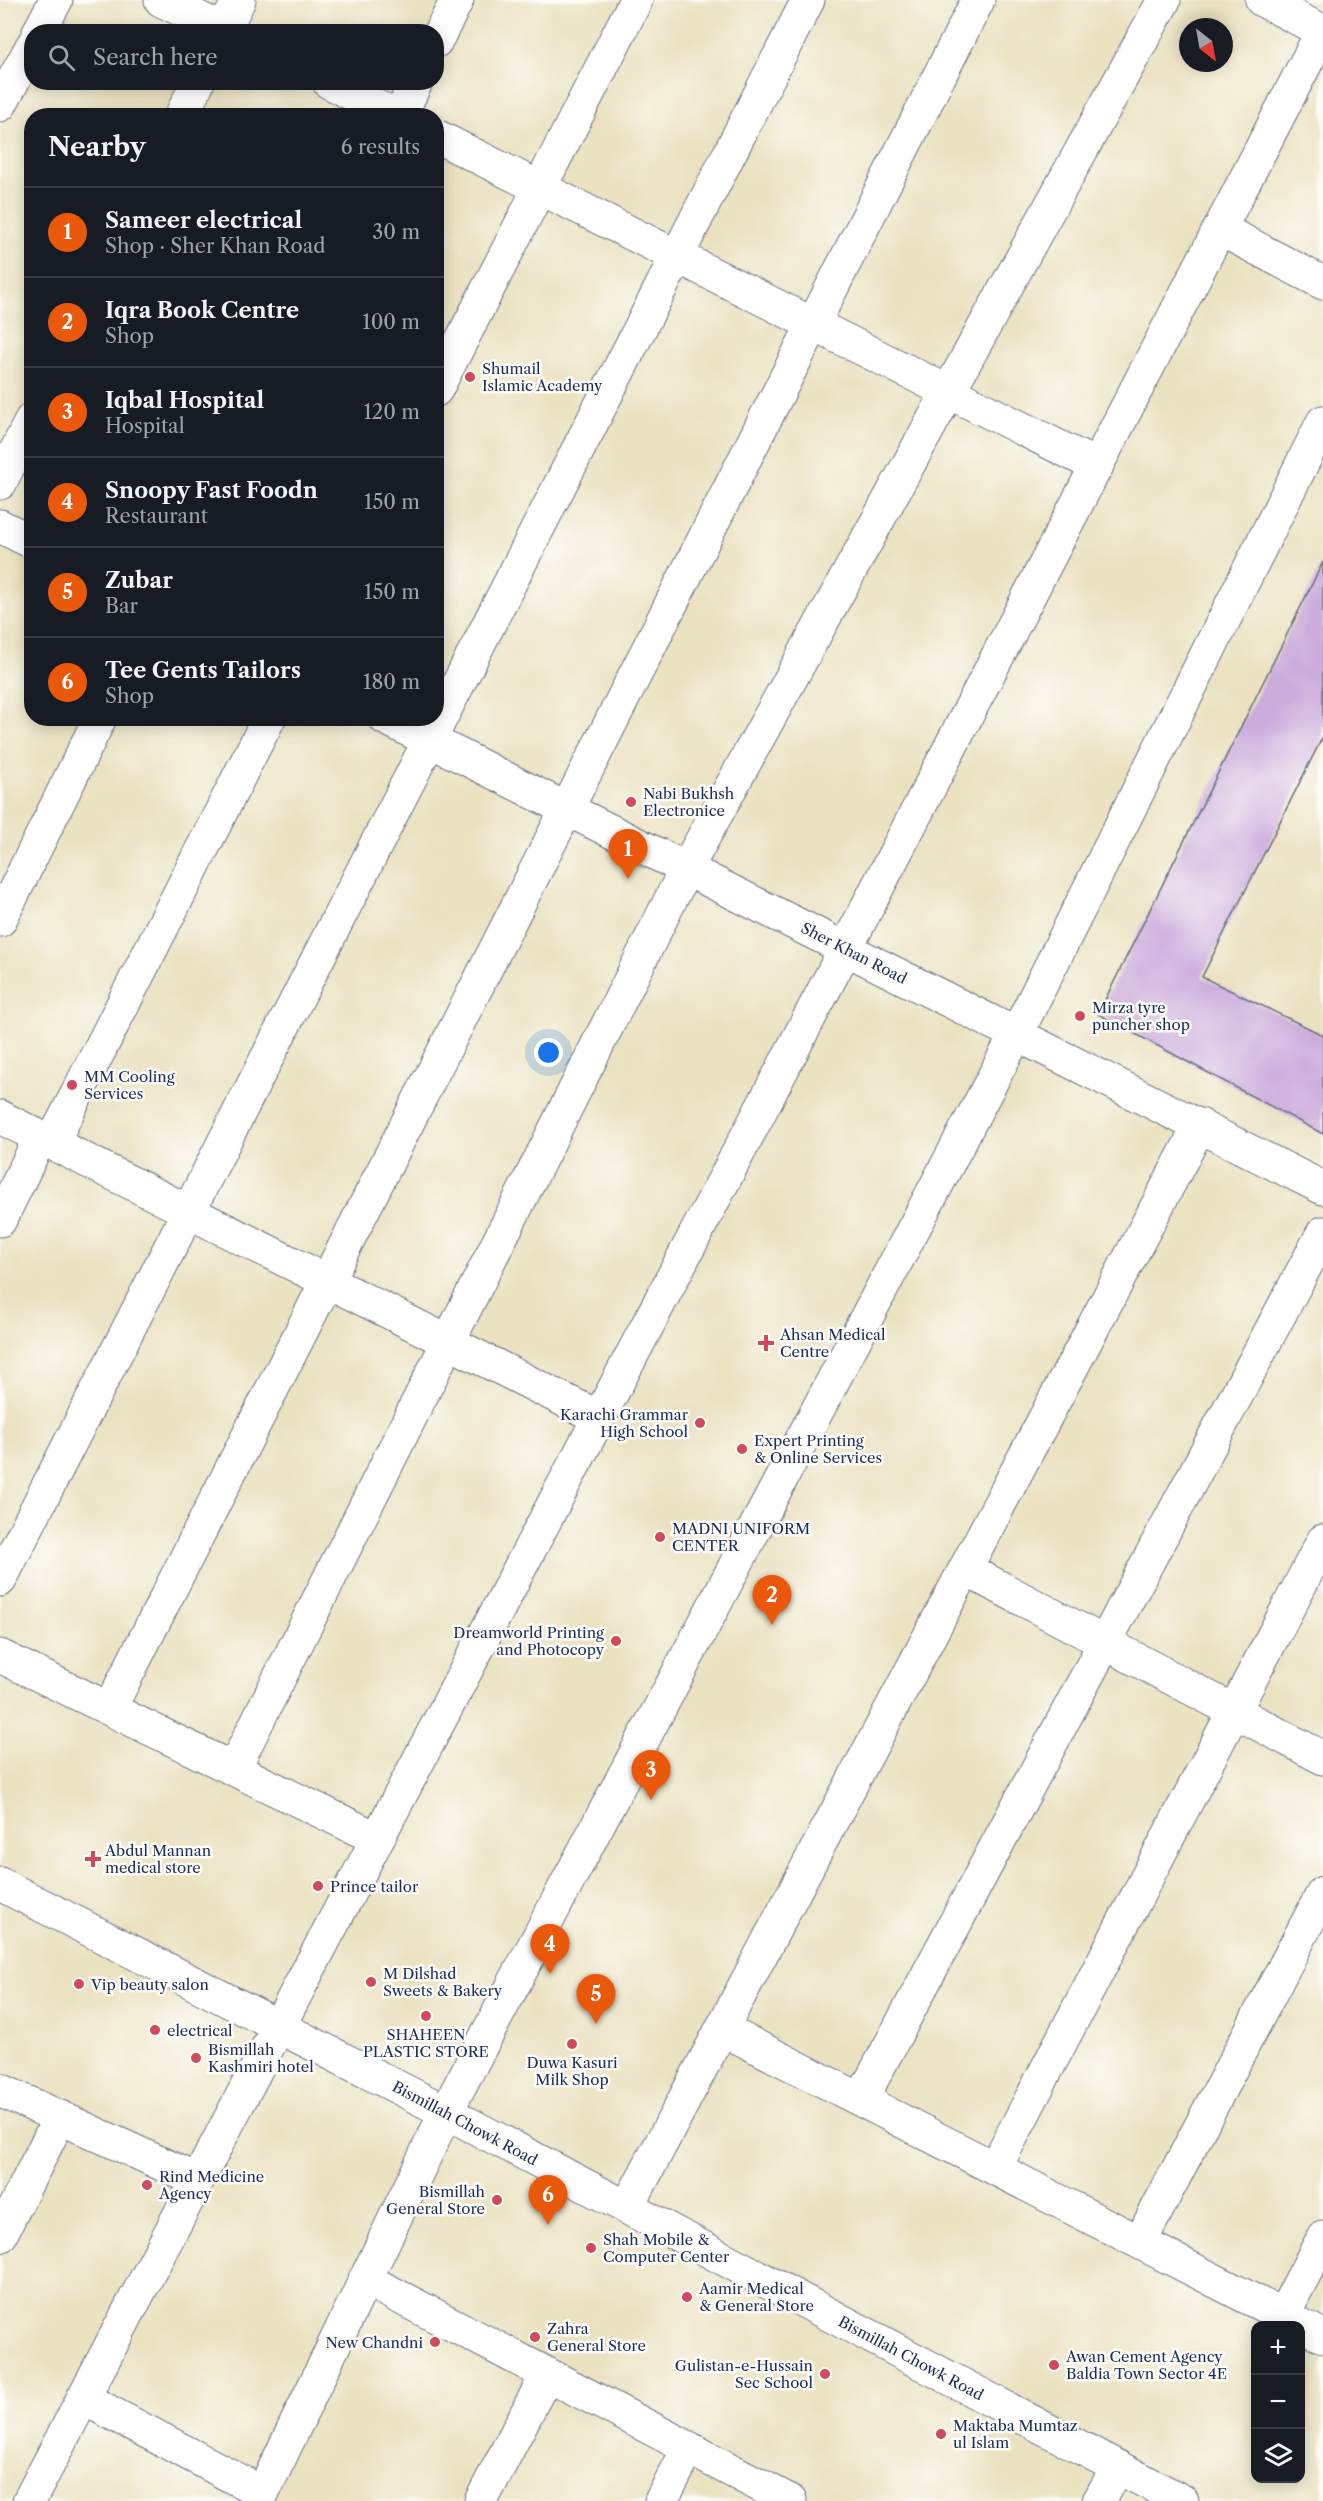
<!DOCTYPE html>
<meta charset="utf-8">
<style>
body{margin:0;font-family:"Libre Caslon Text",serif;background:#242831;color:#f1f3f6}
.controls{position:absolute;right:18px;bottom:18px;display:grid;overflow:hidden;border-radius:12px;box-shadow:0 3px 15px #0003}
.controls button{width:54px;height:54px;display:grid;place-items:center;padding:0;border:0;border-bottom:2px solid #363941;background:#171b24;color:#f1f3f6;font:30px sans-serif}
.compass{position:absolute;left:1179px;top:18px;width:54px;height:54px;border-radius:50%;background:#171b24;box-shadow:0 3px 15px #0003;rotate:149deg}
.you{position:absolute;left:549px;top:1053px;width:21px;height:21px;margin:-15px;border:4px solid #fff;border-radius:50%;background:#1a73e8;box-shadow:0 0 0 9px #1a73e833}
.badge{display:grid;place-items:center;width:39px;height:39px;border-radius:50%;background:#ea580c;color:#fff;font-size:20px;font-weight:700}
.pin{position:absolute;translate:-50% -50px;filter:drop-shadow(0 2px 3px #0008)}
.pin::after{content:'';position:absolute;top:32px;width:21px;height:18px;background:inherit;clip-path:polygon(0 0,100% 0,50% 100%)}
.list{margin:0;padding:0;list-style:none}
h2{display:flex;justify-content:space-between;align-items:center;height:78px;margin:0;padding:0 24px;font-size:26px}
h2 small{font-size:20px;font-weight:400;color:#9ea1a6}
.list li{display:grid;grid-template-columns:39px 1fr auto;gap:18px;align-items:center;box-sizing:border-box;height:90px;padding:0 24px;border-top:2px solid #363941}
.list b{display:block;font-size:22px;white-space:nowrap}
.list p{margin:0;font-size:20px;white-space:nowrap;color:#9ea1a6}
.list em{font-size:20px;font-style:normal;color:#9ea1a6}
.icon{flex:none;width:33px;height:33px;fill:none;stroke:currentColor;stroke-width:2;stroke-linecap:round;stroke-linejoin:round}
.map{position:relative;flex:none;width:1323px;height:2501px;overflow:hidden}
.search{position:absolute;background:#171b24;box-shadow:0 3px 15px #0003;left:24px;top:24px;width:420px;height:66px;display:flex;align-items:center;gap:15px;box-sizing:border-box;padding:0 21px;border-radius:24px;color:#9ea1a6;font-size:22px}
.panel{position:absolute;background:#171b24;box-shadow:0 3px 15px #0003;left:24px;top:108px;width:420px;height:618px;border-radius:24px}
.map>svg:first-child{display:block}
.building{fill:#cbacdd}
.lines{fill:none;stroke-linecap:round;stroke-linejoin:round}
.minor-casing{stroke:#646e81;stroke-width:35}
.major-casing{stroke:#646e81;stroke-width:35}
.minor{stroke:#fff;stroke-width:33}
.major{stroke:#fff;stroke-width:33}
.poi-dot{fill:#d1495b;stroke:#fdfcf7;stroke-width:2}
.labels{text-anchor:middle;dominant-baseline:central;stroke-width:5;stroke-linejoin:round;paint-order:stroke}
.poi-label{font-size:15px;fill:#1b2f5e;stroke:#fdfcf7;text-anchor:start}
.street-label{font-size:15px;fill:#1b2f5e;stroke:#fdfcf7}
</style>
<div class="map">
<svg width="1323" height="2501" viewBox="0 0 1323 2501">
<rect width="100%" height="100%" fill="#fdfcf7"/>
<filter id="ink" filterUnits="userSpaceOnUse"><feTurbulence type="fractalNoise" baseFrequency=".0167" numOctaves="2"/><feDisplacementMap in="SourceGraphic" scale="12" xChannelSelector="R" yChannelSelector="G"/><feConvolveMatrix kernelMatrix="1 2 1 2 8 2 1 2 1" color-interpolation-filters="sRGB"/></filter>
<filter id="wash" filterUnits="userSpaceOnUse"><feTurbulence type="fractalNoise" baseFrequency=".008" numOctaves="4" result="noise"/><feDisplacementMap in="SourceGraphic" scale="24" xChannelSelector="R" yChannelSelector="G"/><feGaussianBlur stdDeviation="1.35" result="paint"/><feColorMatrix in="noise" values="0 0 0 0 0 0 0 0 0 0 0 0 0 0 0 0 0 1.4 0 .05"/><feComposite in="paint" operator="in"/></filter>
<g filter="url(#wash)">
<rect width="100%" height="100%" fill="#ebe2c1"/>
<g id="blocks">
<!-- building -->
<path class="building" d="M1323,562V736L1202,977L1323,1035V1134L1098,1014Z"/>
</g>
</g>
<g filter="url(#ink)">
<use href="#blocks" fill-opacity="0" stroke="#646e81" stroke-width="1.5"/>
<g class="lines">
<defs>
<path id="minor" d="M161,0L228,32
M1262,0L1322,31
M39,32L56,0
M223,32L239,0
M436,41L457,0
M329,82L395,116
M0,105L32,46
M181,116L198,82
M400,116L416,82
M436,136L1097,466
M1220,229L1323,283
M436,390L636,0
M0,483L32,419
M0,526L32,542
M385,718L1323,1188
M0,920L100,718
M0,1117L598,1417
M52,1143L269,718
M0,1220L40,1138
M965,1569L1323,1758
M0,1580L808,0
M0,1656L376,1838
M110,1708L978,0
M234,1768L686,869L1164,0
M722,2029L1323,2336
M0,2090L197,2180
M861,2100L1323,1233
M995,2168L1323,1541
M627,2208L1200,1125
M0,2236L60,2117
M1140,2242L1323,1893
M365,2279L790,2501
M1283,2315L1323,2238
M83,2398L263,2493
M29,2501L846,948L1323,30
M259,2501L446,2112L1016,1035L1323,422
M481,2501L547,2374
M661,2501L689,2448
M1099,2501L1118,2467"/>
<path id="major" d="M0,1884L446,2112L1182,2501"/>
</defs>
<!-- minor casing -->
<use href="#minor" class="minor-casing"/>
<!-- major casing -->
<use href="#major" class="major-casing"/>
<!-- minor -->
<use href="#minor" class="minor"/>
<!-- major -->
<use href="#major" class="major"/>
</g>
</g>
<!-- markers -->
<g class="poi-dot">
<circle cx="470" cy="377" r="6"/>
<circle cx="631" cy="802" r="6"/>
<circle cx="1080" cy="1016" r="6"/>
<circle cx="72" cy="1085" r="6"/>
<path d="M763 1334h6v6h6v6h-6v6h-6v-6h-6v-6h6z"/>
<circle cx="700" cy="1423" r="6"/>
<circle cx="742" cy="1449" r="6"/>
<circle cx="660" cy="1537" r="6"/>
<circle cx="616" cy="1641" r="6"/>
<path d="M90 1850h6v6h6v6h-6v6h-6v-6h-6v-6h6z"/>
<circle cx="318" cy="1886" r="6"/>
<circle cx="371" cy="1982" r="6"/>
<circle cx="79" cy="1984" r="6"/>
<circle cx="426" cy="2016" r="6"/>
<circle cx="155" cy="2030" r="6"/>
<circle cx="572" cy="2044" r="6"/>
<circle cx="196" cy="2058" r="6"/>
<circle cx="147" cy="2185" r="6"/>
<circle cx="497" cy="2200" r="6"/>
<circle cx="591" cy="2248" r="6"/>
<circle cx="687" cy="2297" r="6"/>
<circle cx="535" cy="2337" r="6"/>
<circle cx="435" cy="2342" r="6"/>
<circle cx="1054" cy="2365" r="6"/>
<circle cx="825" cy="2374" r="6"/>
<circle cx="941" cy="2434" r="6"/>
</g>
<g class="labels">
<!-- poi labels -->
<g class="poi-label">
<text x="482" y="368">Shumail<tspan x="482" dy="17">Islamic Academy</tspan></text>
<text x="643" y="793">Nabi Bukhsh<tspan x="643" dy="17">Electronice</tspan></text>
<text x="1092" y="1007">Mirza tyre<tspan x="1092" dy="17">puncher shop</tspan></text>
<text x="84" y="1076">MM Cooling<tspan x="84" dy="17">Services</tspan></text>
<text x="780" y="1334">Ahsan Medical<tspan x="780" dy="17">Centre</tspan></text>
<text x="688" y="1414" text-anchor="end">Karachi Grammar<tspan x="688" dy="17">High School</tspan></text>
<text x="754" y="1440">Expert Printing<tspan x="754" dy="17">&amp; Online Services</tspan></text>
<text x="672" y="1528">MADNI UNIFORM<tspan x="672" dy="17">CENTER</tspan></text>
<text x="604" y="1632" text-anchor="end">Dreamworld Printing<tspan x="604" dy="17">and Photocopy</tspan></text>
<text x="105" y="1850">Abdul Mannan<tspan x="105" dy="17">medical store</tspan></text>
<text x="330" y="1886">Prince tailor</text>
<text x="383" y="1973">M Dilshad<tspan x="383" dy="17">Sweets &amp; Bakery</tspan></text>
<text x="91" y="1984">Vip beauty salon</text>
<text x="167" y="2030">electrical</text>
<text x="426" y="2034" text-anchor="middle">SHAHEEN<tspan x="426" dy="17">PLASTIC STORE</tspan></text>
<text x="208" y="2049">Bismillah<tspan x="208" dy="17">Kashmiri hotel</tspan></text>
<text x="572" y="2062" text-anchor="middle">Duwa Kasuri<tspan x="572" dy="17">Milk Shop</tspan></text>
<text x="159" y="2176">Rind Medicine<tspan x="159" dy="17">Agency</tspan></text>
<text x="485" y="2191" text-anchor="end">Bismillah<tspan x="485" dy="17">General Store</tspan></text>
<text x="603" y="2239">Shah Mobile &amp;<tspan x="603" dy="17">Computer Center</tspan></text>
<text x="699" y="2288">Aamir Medical<tspan x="699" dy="17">&amp; General Store</tspan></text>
<text x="547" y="2328">Zahra<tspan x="547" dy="17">General Store</tspan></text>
<text x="423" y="2342" text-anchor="end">New Chandni</text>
<text x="1066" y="2356">Awan Cement Agency<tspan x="1066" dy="17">Baldia Town Sector 4E</tspan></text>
<text x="813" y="2365" text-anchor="end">Gulistan-e-Hussain<tspan x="813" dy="17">Sec School</tspan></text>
<text x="953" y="2425">Maktaba Mumtaz<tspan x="953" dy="17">ul Islam</tspan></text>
</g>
<!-- street labels -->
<g class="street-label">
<text transform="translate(854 953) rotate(27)">Sher Khan Road</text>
<text transform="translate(465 2123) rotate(28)">Bismillah Chowk Road</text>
<text transform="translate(911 2358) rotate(28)">Bismillah Chowk Road</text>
</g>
</g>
</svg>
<div class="controls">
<button>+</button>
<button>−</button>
<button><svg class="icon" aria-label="layers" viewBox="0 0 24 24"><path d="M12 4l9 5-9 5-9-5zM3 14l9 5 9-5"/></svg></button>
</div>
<svg class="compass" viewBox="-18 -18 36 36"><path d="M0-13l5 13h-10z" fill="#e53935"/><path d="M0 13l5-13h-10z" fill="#9ea1a6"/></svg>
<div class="you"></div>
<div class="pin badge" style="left:628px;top:879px">1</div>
<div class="pin badge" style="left:772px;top:1625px">2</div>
<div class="pin badge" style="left:651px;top:1800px">3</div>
<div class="pin badge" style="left:550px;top:1974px">4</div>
<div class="pin badge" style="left:596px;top:2024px">5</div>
<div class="pin badge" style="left:548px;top:2225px">6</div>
<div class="search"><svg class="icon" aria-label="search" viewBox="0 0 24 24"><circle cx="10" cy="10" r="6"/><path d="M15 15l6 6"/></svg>Search here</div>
<section class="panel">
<h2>Nearby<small>6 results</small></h2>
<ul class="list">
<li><span class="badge">1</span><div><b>Sameer electrical</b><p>Shop · Sher Khan Road</p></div><em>30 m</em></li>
<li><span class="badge">2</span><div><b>Iqra Book Centre</b><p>Shop</p></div><em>100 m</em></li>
<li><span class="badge">3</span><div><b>Iqbal Hospital</b><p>Hospital</p></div><em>120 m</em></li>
<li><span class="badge">4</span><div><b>Snoopy Fast Foodn</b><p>Restaurant</p></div><em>150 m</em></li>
<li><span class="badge">5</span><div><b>Zubar</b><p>Bar</p></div><em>150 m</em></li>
<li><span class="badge">6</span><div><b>Tee Gents Tailors</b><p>Shop</p></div><em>180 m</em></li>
</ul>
</section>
</div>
